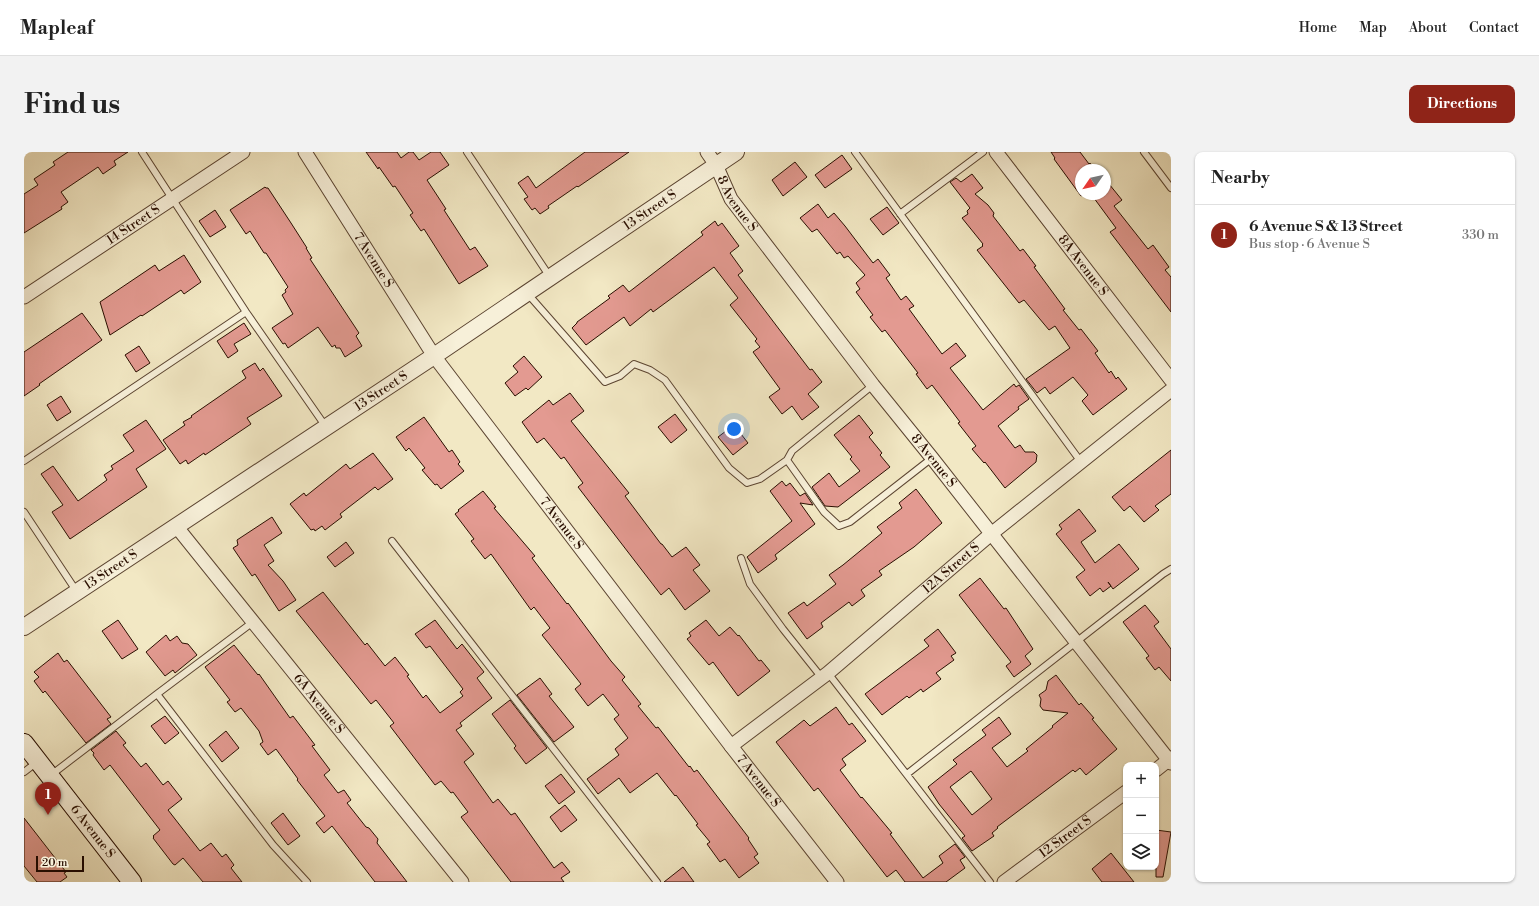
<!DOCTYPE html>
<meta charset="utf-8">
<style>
body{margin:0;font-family:"Libre Bodoni",serif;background:#f2f2f2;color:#222}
.controls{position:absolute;right:12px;bottom:12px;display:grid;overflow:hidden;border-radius:8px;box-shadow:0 1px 3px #0004}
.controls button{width:36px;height:36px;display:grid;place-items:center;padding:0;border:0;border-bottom:1px solid #e0e0e0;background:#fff;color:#222;font:20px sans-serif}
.compass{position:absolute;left:1051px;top:12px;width:36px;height:36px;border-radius:50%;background:#fff;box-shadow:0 1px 3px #0004;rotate:236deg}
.scale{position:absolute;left:12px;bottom:10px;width:48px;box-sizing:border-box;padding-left:4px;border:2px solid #290e00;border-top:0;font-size:11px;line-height:14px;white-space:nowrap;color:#290e00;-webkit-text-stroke:3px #f7f0d9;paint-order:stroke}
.you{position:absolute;left:710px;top:277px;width:14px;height:14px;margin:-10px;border:3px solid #fff;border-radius:50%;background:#1a73e8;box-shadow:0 0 0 6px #1a73e833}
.badge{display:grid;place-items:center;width:26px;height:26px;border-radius:50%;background:#8f2418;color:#fff;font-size:13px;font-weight:700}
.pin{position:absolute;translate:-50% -33px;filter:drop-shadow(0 1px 2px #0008)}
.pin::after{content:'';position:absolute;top:21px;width:14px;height:12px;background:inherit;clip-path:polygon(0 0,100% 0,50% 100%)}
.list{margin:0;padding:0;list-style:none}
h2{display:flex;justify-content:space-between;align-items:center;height:52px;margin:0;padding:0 16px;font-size:17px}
h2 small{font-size:13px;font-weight:400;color:#767676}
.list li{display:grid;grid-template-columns:26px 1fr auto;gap:12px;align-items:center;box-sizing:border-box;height:60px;padding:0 16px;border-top:1px solid #e0e0e0}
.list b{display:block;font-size:15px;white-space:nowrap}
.list p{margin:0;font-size:13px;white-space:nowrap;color:#767676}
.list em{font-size:13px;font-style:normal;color:#767676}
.icon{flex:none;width:22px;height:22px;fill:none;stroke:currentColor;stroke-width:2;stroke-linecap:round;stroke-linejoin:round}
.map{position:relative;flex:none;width:1147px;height:730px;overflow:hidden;border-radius:8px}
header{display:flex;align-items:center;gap:24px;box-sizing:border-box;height:56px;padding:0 20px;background:#fff;border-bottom:1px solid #e0e0e0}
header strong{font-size:19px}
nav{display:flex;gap:22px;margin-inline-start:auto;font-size:14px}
.intro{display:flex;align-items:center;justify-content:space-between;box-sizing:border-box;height:96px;padding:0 24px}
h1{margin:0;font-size:28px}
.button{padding:10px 18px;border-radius:8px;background:#8f2418;color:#fff;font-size:14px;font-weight:700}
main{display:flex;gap:24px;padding:0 24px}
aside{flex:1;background:#fff;border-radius:8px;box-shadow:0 1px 3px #0004}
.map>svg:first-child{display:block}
.building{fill:#e39a91;stroke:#290e00;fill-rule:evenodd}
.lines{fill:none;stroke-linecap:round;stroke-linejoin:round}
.service-casing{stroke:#5b4431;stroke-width:8}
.minor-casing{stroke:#5b4431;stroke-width:15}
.tertiary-casing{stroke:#5b4431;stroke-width:18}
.secondary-casing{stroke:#290e00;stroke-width:20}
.service{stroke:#f7f0d9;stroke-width:6}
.minor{stroke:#f7f0d9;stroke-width:13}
.tertiary{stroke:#f7f0d9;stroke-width:16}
.secondary{stroke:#f7f0d9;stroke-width:18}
.labels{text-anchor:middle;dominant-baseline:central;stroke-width:3;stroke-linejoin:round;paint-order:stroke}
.street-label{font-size:13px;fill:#290e00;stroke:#f7f0d9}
</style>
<header>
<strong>Mapleaf</strong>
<nav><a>Home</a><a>Map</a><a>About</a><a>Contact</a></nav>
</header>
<div class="intro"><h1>Find us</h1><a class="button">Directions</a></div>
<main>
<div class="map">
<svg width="1147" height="730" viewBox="0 0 1147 730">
<rect width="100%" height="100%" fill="#f2e8c4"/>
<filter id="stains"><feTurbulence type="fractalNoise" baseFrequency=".005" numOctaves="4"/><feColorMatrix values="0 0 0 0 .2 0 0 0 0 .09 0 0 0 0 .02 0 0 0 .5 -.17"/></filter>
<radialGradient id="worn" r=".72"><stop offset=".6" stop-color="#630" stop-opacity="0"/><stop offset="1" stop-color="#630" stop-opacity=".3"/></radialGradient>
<!-- building -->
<path class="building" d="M44,0H104L90,9L92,13L79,22L74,15L37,40L44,50L37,55L38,57L0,81V42L14,33L10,27L31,13L29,10Z
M342,0H373L377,6L385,0H389L395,8L407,0H416L425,13L403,28L422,57L420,58L446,98L451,95L464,114L435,132L400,77L397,79L386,63L389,61L371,34L369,35L355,15L354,17Z
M561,0H605L554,35L553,34L524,54L525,56L516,62L511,56L508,58L500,47L504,45L494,31L504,24L512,36Z
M1027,0H1056L1065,12L1066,11L1070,17L1072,15L1074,18H1057V42H1060L1057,44L1030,7L1031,6Z
M818,3L828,17L801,36L791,23Z
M771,10L783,25L759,44L748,28Z
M948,22L959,36L951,42L964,53L970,61L969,64L996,99L999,97L1012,114L1010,115L1041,157L1039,158L1055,178L1057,177L1074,199L1071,201L1085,221L1087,219L1092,227L1094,225L1103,237L1069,263L1058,249L1064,243L1049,225L1026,242L1021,235L1013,241L1002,227L1046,196L1031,174L1025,178L1000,148L995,151L953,98L959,94L958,93L959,92L938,66L944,62L943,59L946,56L926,30L932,26L937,30Z
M1081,27L1098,48L1090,54L1124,97L1129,93L1145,115L1141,118L1147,125V160L1086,80L1092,76L1067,42H1081Z
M241,35L242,36H244L267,71L283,96H282L288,106L286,107L335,181L332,184L338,194L321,205L316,196H312L311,193L308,195L294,175L264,196L261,191L259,192L248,176L269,162L258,143L262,140L261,138L264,135L242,101H240L226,79L222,82L206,58Z
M794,52L804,66L810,61L821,74L849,111L854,107L866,123L862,126L877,148L882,144L890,154L885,157L918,202L932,191L942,204L926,216L959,258L990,232L992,235L995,233L1005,247L994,255L995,257L974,274L991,296L996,293L1001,300H1010L1013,303L1012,310L981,336L961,310L960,311L948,297L952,294L934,271L936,270L908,233L903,237L892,222L894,221L861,178L858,180L846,165L849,163L832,140L836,137L832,131L841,123L824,104L820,106L816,100L813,102L793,77L788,80L776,66Z
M863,55L875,71L859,83L846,67Z
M191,58L202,75L186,85L175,69Z
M691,69L694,74L698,71L715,94L706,101L719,119L714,123L786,218L788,217L798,230L784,242L795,255L778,268L768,254L758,262L745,245L756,237L729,200L736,195L731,189L733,187L706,153L714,146L690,115L629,160L627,157L606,174L600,165L562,193L548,176L553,171V170L586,146L584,144L599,133L605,140L679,83L677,80Z
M160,103L177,130L160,142L157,138L118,164L117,163L86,183L76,150L131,113L135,119Z
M58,161L78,188L15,232L16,233L0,244V200Z
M220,171L227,182L210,192L214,199L204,206L193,189Z
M115,194L126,211L112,220L101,203Z
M500,204L518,225L504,238L502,236L491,244L481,231L494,220L489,214Z
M231,211L236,219L239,216L258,244L223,266L227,272L181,303L180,301L164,312L162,308L156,312L139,288L161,273L159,270L168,265L167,264L222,226L218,219Z
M546,241L560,259L547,269L605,341L601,344L637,392H638L648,405L662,395L676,413L669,418L686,439L661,458L645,436L637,443L554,335L559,331L540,305L537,307L520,286L513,291L498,270L525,248L529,253Z
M37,244L47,260L33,269L23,253Z
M651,262L663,278L647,291L634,275Z
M835,263L849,281L845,285L858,301L856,303L866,315L814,355L801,354L788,335L805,321L815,335L836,319L826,307L828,305L810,283Z
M400,265L425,300L428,298L436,310L434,312L440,319L417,337L413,332L411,333L398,318L401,316L385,296L382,299L372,285Z
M122,268L142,297L112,317L123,335L46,387L28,360L39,353L17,322L29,314L54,349L83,328L80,323L89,317L87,314L110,299L99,283Z
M710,273L724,291L709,303L694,285Z
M1147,298V342L1131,354L1135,358L1120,370L1106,354L1100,359L1088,345Z
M349,301L369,327L354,338L351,335L316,362L318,365L301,378L298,374L291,379L290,377L287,378L266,352L280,341L282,344L322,312L326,317Z
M758,329L762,334L766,331L776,344L781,341L789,353L776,351L791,372L751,403L753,407L734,421L723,405L768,369L746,339Z
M892,337L918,371L890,395L855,419L858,423L837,438L841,444L828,454L825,450L797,471L799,475L783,487L764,461L780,450L783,454L812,432L805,423L819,413L858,381L853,375L878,356L875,351Z
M459,339L472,355L470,356L511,404L508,406L543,452L544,451L587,509L601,525L598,528L617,552L614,554L632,576L634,575L665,615L666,614L670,620L673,618L725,686L724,687L734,702L730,705L735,711L715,726L701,707L696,710L683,692L686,690L672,673L674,672L652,643L651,644L633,621L606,641L595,626L574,642L563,627L595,603L591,597L604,586L590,567L595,563L579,542L564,554L551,537L557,532L518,483L526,476L510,455L507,458L467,402L461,407L447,389L450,387L431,362L435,359L434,358Z
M1055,357L1072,379L1057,390L1071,411L1095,392L1115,417L1089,437L1084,430L1087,434L1079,440L1076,436L1066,444L1052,425L1061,418L1032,382L1038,377L1035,373Z
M248,365L258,381L240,393L250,409L244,413L259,429L272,448L255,459L231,422L228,424L209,396L214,393L213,388Z
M322,390L330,401L311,415L303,405Z
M956,426L980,457L982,456L1009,497L1001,504L1007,512L990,525L982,514L987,510L935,443Z
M299,440L341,493L343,491L361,514L371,505L385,523L383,524L399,546L402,543L416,561L439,544L436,540L439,537L406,494L402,496L391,482L411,468L433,497L438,492L460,520L453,526L468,546L436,571L438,574L432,578L450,602L440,610L469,651L474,647L487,663L491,661L530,716L538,710L546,720L537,726L540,730H487L437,665L444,660L429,640L427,641L417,629L411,633L366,574L370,571L352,548L347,552L272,459Z
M1121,453L1135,470L1130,474L1147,497V529L1135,515L1131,518L1122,506L1125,504L1099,470Z
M94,468L114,497L98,507L78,479Z
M682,468L695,484L706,475L714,484L715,483L735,509L737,508L746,519L714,544L689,510L685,513L663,487L667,484L665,481Z
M914,477L932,501L927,504L930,508L912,521L917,527L899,540L897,537L885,546L883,544L858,563L841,542L905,494L900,488Z
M142,483L146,489L153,484L158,491L164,492L173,503L151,521L149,518L141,524L122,500Z
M210,493L234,523L235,522L266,566L269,564L291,593L288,594L306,618L300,623L314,641L320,638L327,648L323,651L342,675L345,676L354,687L353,691L383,730H351L308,674L300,681L292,671L301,664L273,628L274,627L252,597L244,603L236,592L239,590L235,579L217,556L211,560L203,550L206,548L181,515Z
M34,501L40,510L43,508L87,565L83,567L87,572L62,591L21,539L19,541L10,529L15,525L10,520Z
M1032,523L1055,553L1057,551L1070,566L1068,567L1093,597L1062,623L1056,616L1051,620L1049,618L973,675L974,676L968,681L970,684L948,699L938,686L941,684L915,652L904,635L933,612L929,608L962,583L958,578L975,565L987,582L968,596L983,615L1004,599L1002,597L1029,575L1028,574L1044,561L1019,558L1016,554L1017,547L1015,543L1022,538L1024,529ZM947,619L968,647L948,663L926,635Z
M516,526L528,542L525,544L550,575L530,590L493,543Z
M486,548L523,596L502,612L490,596L492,594L468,562Z
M812,555L825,573L828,571L842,589L818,607L822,613L816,618L837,646L838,645L868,681L866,682L899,726L919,711L915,704L931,692L941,705L936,708L941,716L922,730H881L872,718L863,725L794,636L790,639L752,590L780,568L786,574Z
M141,564L155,581L141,592L127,574Z
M92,579L102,591L99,593L117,615L122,611L139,633L144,629L158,647L144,658L176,699L187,691L198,705L202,702L210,713L207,716L218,730H179L159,706L151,713L149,712L129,686L130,685L129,684L136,678L86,613L80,618L69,603L70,601L67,598Z
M202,579L215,596L198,610L185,593Z
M537,622L551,640L535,652L521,634Z
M541,653L553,668L537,680L526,665Z
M259,661L276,684L264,693L247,671Z
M0,666L42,720L40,721L43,725L36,730H13L0,714Z
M1132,678L1147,680L1139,725H1132Z
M1087,701L1110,730H1078L1068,717Z
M659,715L670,730H640Z"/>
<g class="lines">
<defs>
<path id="service" d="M118,0L222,160L302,275
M443,0L526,125
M831,0L1057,310
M1120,0L1147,36
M876,62L959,0
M503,141L581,230L596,224L610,212L626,218L641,228L705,316L723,331L736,327L763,308
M849,233L768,299L763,308L800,360L815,374L826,370L908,306
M0,309L222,160
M0,360L53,440
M368,389L633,730
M717,406L726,432L759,477L798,526
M804,521L966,730
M133,542L249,693L283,730
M0,620L13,610
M883,622L1139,422L1147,417
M27,623L133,542L229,470"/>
<g id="minor">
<path id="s1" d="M281,0L410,204L707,594L813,730"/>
<path id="s2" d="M683,0L692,13L707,47L849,233L908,306L1147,611"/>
<path id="s3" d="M972,0L1147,228"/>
<path id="s4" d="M0,145L219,0"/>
<path id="s5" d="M152,374L438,730"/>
<path id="s6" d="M707,594L804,521L967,382L1147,238"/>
<path d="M1132,618L1147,606"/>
<path id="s7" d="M980,730L1102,640"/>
</g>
<g id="tertiary">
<path id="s8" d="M0,475L410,204L503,141L712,0"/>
</g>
<g id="secondary">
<path id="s9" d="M0,591L108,730"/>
</g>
</defs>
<!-- service casing -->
<use href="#service" class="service-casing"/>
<!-- minor casing -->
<use href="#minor" class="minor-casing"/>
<!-- tertiary casing -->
<use href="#tertiary" class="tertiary-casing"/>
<!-- secondary casing -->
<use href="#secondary" class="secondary-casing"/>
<!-- service -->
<use href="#service" class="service"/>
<!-- minor -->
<use href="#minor" class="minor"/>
<!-- tertiary -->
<use href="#tertiary" class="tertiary"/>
<!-- secondary -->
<use href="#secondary" class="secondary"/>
</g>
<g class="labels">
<!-- street labels -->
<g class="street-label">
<text stroke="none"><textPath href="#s2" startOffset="60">8 Avenue S</textPath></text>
<text stroke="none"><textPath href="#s8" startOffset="752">13 Street S</textPath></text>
<text stroke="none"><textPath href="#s4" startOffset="131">14 Street S</textPath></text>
<text stroke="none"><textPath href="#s1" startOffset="128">7 Avenue S</textPath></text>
<text stroke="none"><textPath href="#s3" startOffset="143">8A Avenue S</textPath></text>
<text stroke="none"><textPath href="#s8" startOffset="428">13 Street S</textPath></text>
<text stroke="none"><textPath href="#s2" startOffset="384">8 Avenue S</textPath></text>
<text stroke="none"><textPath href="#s1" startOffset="452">7 Avenue S</textPath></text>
<text stroke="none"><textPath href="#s6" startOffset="283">12A Street S</textPath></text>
<text stroke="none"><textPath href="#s8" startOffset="104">13 Street S</textPath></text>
<text stroke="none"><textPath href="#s5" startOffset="228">6A Avenue S</textPath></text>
<text stroke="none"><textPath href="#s1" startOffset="776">7 Avenue S</textPath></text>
<text stroke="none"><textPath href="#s9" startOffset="112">6 Avenue S</textPath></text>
<text stroke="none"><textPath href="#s7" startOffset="76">12 Street S</textPath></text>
</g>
</g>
<rect width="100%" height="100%" filter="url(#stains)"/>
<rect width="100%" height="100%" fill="url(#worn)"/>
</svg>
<div class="controls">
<button>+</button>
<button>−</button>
<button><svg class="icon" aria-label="layers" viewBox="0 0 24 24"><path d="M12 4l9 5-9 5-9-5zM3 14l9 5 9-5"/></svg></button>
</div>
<svg class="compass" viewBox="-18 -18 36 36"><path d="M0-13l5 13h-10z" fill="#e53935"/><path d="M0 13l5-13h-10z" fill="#767676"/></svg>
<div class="scale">20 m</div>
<div class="you"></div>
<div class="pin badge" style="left:24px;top:663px">1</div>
</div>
<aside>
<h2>Nearby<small></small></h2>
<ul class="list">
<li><span class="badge">1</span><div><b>6 Avenue S &amp; 13 Street</b><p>Bus stop · 6 Avenue S</p></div><em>330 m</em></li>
</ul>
</aside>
</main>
